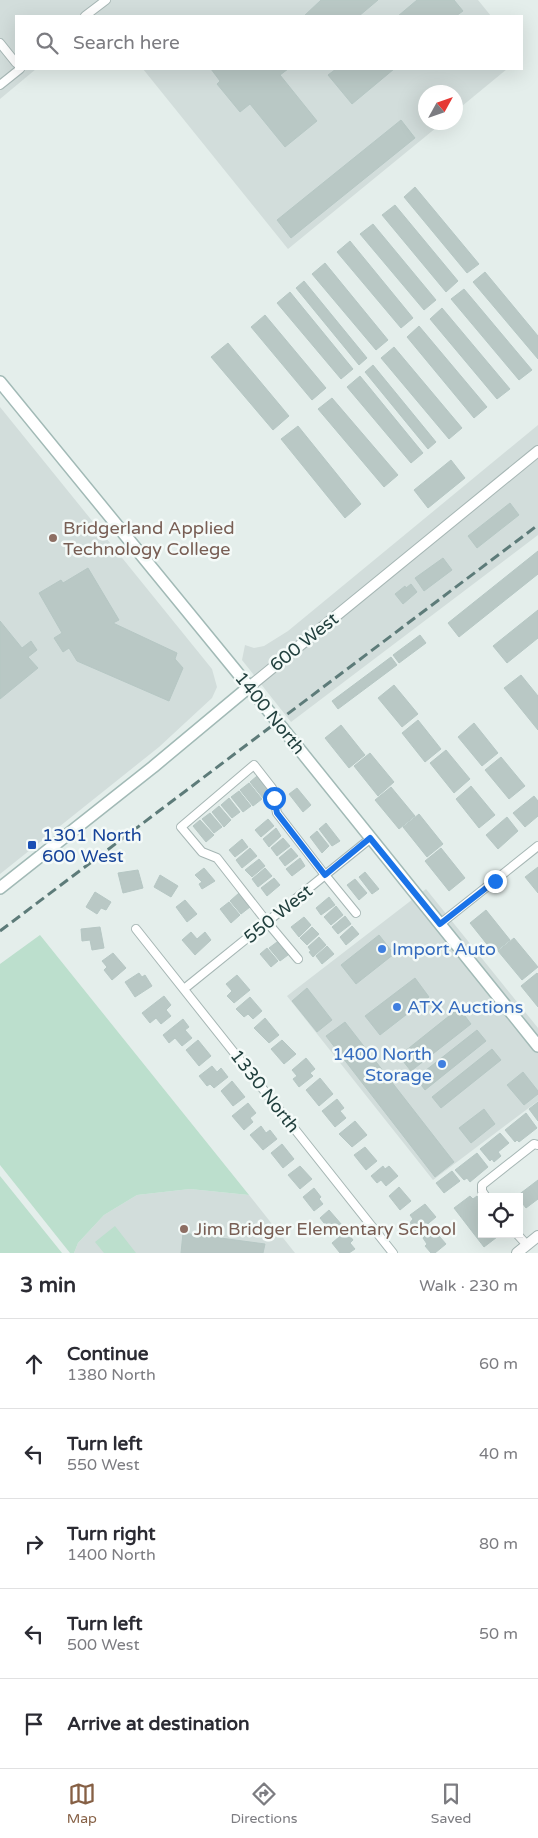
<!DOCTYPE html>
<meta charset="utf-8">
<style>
body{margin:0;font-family:"Varela Round",sans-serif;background:#f2f2f3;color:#2b2b33}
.controls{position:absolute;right:15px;bottom:15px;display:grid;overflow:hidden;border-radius:0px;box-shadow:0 5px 20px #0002}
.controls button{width:45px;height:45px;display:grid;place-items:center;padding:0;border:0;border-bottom:1px solid #e1e1e2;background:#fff;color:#2b2b33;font:25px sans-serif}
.compass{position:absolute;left:418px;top:85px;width:45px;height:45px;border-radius:50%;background:#fff;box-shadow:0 5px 20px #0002;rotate:50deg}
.stop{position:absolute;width:15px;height:15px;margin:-11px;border:4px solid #1a73e8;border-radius:50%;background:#fff}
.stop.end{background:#1a73e8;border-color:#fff;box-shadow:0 1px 5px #0008}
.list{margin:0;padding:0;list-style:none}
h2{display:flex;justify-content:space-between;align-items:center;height:65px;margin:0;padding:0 20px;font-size:21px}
h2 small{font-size:16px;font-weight:400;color:#7c7c81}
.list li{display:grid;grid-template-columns:32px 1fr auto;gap:15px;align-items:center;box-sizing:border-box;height:90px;padding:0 20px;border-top:1px solid #e1e1e2}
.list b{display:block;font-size:19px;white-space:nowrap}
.list p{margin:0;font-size:16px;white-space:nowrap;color:#7c7c81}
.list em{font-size:16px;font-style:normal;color:#7c7c81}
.icon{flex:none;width:28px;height:28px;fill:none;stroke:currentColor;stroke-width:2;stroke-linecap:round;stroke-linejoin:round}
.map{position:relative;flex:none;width:538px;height:1253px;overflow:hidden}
.search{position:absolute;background:#fff;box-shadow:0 5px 20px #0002;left:15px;right:15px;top:15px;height:55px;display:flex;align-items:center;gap:12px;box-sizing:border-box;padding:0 18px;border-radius:0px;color:#7c7c81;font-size:19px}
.sheet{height:515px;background:#fff}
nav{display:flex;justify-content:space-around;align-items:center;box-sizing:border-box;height:70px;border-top:1px solid #e1e1e2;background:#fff;font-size:14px;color:#7c7c81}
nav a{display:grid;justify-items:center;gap:2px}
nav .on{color:#866045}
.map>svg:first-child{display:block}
.built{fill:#d2dddb}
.green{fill:#bcdfcd}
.building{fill:#b9c8c5;stroke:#b6c7c4}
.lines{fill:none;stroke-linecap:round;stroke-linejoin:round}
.minor-casing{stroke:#a6b6b4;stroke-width:10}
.tertiary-casing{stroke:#a6b6b4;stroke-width:12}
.secondary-casing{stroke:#a2bab6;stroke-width:14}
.minor{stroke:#fff;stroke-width:8}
.tertiary{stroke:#fff;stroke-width:10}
.secondary{stroke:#fff;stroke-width:11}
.rail{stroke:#5d7b79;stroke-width:3;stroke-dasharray:10 5;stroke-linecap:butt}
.route{stroke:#1a73e8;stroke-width:6}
.education-dot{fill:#8d6e63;stroke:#f4faf8;stroke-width:2}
.transit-dot{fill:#1a4fb4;stroke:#f4faf8;stroke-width:2}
.shop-dot{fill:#3f7fe0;stroke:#f4faf8;stroke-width:2}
.labels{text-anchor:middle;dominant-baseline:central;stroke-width:5;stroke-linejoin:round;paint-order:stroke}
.education-label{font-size:18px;fill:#785e54;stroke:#f4faf8;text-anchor:start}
.street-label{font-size:18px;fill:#22403e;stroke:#f4faf8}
.transit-label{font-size:18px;fill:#164399;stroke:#f4faf8;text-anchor:start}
.shop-label{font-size:18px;fill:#366cbe;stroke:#f4faf8;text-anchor:start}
</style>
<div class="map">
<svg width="538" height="1253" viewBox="0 0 538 1253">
<rect width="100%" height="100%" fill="#e4eeeb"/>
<!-- built -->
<path class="built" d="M0,0H478L491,16H16V69H36L0,99Z
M143,69H507L456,111V92H426V122L442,123L288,249Z
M0,407L212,669L217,687L212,698L159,747L0,874Z
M538,425V535L291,722L242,660L245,645L254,648L264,646L288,631Z
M426,889L538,1028V1101L433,1180L287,996Z
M190,1189L249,1195L295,1253H74L78,1243L104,1215L137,1195Z"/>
<!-- green -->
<path class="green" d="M40,935L249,1195L190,1189L137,1195L104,1215L78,1243L74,1253H70L0,1165V964Z
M0,1176L62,1253H0Z
M115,1226L136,1253H104L95,1242Z"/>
<!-- building -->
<path class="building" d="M321,0H378L359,16H304Z
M417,0H454L463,11L456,16H398Z
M211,69H288L280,75L317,121L285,147L250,104L240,112L217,84L220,81Z
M336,69H394L352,104L328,75Z
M401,120L415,138L291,238L277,220Z
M415,187L479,264L467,273L404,197Z
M395,205L458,281L446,292L382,215Z
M373,224L436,300L424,310L360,234Z
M350,241L413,318L401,328L337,252Z
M325,263L388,340L376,350L312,274Z
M485,272L538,336V359L473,282Z
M304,281L367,358L359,365L296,288Z
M464,289L532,370L519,380L451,299Z
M290,292L353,369L341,379L277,303Z
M442,308L510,389L497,399L430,319Z
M265,315L326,388L312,400L251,327Z
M419,326L487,407L474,418L407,337Z
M228,343L289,416L273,430L211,357Z
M394,347L462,428L449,439L381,358Z
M373,365L436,442L428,449L365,372Z
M360,376L423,453L411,463L347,387Z
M332,398L398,475L384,487L318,409Z
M298,426L361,504L345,518L281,439Z
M451,460L465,478L428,508L414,490Z
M510,503L519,515L477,548L468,536Z
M538,551V574L459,637L448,623Z
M443,558L452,570L424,591L415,578Z
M88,568L119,620L113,623L177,653L175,659L183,668L169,701L77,661L69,648L63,652L54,638L62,633L39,593L61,580L63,583Z
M411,584L417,592L403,604L395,594L405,586L406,588Z
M538,610V638L507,663L493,646Z
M0,621L22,648L31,641L37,650L28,657L38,668L0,699Z
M420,635L426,643L399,663L393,655Z
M391,657L397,665L338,709L332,701Z
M521,675L538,696V730L504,688Z
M394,685L418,714L402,727L378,698Z
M418,720L441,749L425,762L402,733Z
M474,723L498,753L482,766L458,737Z
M341,725L365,755L349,768L325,738Z
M446,750L470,779L454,793L430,763Z
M370,753L394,782L378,796L354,766Z
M501,757L525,786L509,799L485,770Z
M257,776L271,792L263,798L250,782Z
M249,783L262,799L253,806L240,790Z
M471,786L495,815L479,828L456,799Z
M391,787L415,816L399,829L375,800Z
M297,788L311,805L303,812L289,794Z
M239,791L251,806L243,812L231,797Z
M534,796L538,801V816L525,827L513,813Z
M229,798L240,812L232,818L221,805Z
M219,806L231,820L224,827L212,812Z
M210,813L222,827L214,833L202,819Z
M419,814L443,844L427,857L403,827Z
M507,817L518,831L498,849L486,835Z
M268,819L274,826L261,837L255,830Z
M200,820L214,835L206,842L193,826Z
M326,823L340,841L332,846L319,829Z
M276,828L281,836L269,847L263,839Z
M317,831L329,846L322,853L310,837Z
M283,838L290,846L277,856L271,848Z
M242,839L248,847L235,857L229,850Z
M250,848L257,856L242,868L236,860Z
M291,848L298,856L285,866L279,858Z
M441,848L465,878L449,891L425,861Z
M300,858L305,866L292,876L286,869Z
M259,859L265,866L252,877L245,870Z
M538,867V893L525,877Z
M204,868L215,881L202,889L199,884L202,882L195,875Z
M265,868L272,876L258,887L252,879Z
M138,870L143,888L123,893L118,873Z
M365,872L379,889L372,894L359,877Z
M160,875L178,886L171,897L154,887Z
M274,878L280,885L267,896L261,888Z
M355,879L367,893L359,900L347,885Z
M95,892L111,902L106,910L101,908L97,914L86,907Z
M239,893L250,907L241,914L230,901Z
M329,897L335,905L321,915L316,908Z
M185,900L197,914L187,922L176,907Z
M229,902L240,915L231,923L220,909Z
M336,906L343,915L331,925L324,917Z
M486,910L510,940L494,953L470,923Z
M345,916L351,924L338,934L332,927Z
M304,917L311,925L299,937L291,927Z
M352,926L359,934L346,945L340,937Z
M100,927L104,948L92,950L90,940L82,941L81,929Z
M312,927L319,934L307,945L300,938Z
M191,932L197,939L205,932L211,940L195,955L182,940Z
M379,935L394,954L356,984L341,965Z
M319,937L326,945L313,957L309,952L311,951L308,947Z
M514,938L538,967L522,980L498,951Z
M277,942L288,955L280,961L269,948Z
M327,946L334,954L322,964L316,956Z
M267,948L278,961L271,967L260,954Z
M113,953L126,968L112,980L104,970L107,967L102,961Z
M139,973L142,977L145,975L152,986L135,997L125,982Z
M537,973L538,974V1007L521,986Z
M237,975L250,990L234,1003L227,996L232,991L226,984Z
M415,978L429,997L380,1035L365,1016Z
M307,988L332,1020L317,1032L292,1001Z
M164,996L171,1005L166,1010L171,1016L161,1024L156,1018L150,1023L142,1013Z
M250,997L262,1011L253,1019L248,1014L244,1017L236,1009Z
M459,1008L471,1024L411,1071L399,1056Z
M265,1018L279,1035L269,1043L254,1028Z
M183,1019L189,1027L185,1030L192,1038L182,1046L175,1038L169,1043L163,1035Z
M345,1022L454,1162L435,1177L326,1036Z
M477,1030L486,1041L425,1090L416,1078Z
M198,1040L211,1056L199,1066L186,1050Z
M282,1040L296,1054L284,1064L271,1049Z
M492,1049L501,1060L441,1108L432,1097Z
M306,1058L315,1069L310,1073L313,1076L299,1087L293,1079L297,1076L292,1070Z
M212,1066L217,1072L221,1068L228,1077L214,1088L210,1084L207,1086L199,1076Z
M523,1072L538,1091V1094L524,1105L507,1085Z
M320,1078L333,1094L319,1106L306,1090Z
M232,1081L245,1097L233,1106L221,1091Z
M337,1099L344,1108L340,1111L346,1118L335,1127L322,1111Z
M538,1102V1121L529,1109Z
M248,1103L256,1113L250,1118L253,1122L244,1130L232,1116Z
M484,1109L495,1124L471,1143L459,1128Z
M526,1113L537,1128L519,1142L517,1140L515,1142L505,1130Z
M355,1121L367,1135L352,1147L339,1134Z
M261,1126L266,1133L270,1130L277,1139L263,1150L250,1135Z
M500,1133L509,1143L498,1152L501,1156L494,1162L492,1159L490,1161L480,1149Z
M282,1144L294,1159L283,1168L271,1153Z
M365,1147L377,1161L366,1170L354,1155Z
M477,1153L488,1167L470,1182L467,1178L464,1180L455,1170Z
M300,1166L312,1179L300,1189L288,1175Z
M383,1166L385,1169L389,1166L398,1176L386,1186L381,1180L377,1183L371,1176Z
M452,1171L460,1181L444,1193L436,1183Z
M538,1180V1199L526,1208L519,1199V1197L517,1196Z
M399,1187L411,1201L400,1210L389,1196Z
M314,1188L321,1197L319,1199L323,1204L314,1211L303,1197Z
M470,1196L473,1199L477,1196L482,1203V1234H501L484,1247L454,1208Z
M425,1204L436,1217L417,1233L409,1224L413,1219L410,1215Z
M329,1210L342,1225L332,1233L320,1218Z
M433,1229L446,1244L435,1253H431L425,1246L427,1244L423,1238Z
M346,1231L353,1240L350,1243L355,1249L349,1253H340L332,1243Z
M183,1233L265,1244L263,1253H181Z"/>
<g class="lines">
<defs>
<path id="minor" d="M85,16L106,0
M0,43L16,63
M0,85L20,69
M440,924L538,846
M136,929L393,1253
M298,959L267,922L217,858L202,852L181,827L254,765L272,788L277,813L325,875L356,913
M184,989L371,838
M486,1197L482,1191V1185L534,1144L538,1145
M517,1234L527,1245"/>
<path id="tertiary" d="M249,687L538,451
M517,1253L538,1236"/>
<path id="secondary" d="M0,382L263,704L538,1046
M0,888L153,767L249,687"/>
</defs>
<!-- minor casing -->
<use href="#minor" class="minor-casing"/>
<!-- tertiary casing -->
<use href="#tertiary" class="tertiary-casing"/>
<!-- secondary casing -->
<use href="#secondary" class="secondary-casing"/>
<!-- minor -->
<use href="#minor" class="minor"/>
<!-- tertiary -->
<use href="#tertiary" class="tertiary"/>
<!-- secondary -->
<use href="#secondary" class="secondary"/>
<!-- rail -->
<path class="rail" d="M0,931L538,525"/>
</g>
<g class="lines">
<!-- route -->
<path class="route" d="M274,798L277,813L325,875L370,838L440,924L495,881"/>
</g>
<!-- markers -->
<g class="education-dot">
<circle cx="53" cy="538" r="5"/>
<circle cx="184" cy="1229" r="5"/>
</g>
<rect class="transit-dot" x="27" y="840" width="10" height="10" rx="2.5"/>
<g class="shop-dot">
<circle cx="382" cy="949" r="5"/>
<circle cx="397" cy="1007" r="5"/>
<circle cx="442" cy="1064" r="5"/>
</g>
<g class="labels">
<!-- education labels -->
<g class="education-label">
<text x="63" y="528">Bridgerland Applied<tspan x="63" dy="21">Technology College</tspan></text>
<text x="194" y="1229">Jim Bridger Elementary School</text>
</g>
<!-- street labels -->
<g class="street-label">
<text transform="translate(304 642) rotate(-39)">600 West</text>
<text transform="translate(270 713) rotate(51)">1400 North</text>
<text transform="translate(278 914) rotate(-39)">550 West</text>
<text transform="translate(265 1091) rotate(52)">1330 North</text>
</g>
<!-- transit labels -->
<g class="transit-label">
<text x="42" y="835">1301 North<tspan x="42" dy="21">600 West</tspan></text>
</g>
<!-- shop labels -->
<g class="shop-label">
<text x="392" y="949">Import Auto</text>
<text x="407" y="1007">ATX Auctions</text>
<text x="432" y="1054" text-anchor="end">1400 North<tspan x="432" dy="21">Storage</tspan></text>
</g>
</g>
</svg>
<div class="controls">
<button><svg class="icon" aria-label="locate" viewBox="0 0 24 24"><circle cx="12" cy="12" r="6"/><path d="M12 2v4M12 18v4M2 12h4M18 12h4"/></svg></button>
</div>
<svg class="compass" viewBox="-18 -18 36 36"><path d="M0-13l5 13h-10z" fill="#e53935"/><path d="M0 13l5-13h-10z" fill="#7c7c81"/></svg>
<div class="stop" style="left:274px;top:798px"></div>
<div class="stop end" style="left:495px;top:881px"></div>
<div class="search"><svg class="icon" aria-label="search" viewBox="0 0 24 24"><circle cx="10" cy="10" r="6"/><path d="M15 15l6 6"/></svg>Search here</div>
</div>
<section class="sheet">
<h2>3 min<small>Walk · 230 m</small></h2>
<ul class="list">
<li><svg class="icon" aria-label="ahead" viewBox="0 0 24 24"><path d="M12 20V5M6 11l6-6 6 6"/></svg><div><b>Continue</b><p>1380 North</p></div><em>60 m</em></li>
<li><svg class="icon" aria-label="left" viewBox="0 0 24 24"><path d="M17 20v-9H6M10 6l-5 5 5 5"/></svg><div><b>Turn left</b><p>550 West</p></div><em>40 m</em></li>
<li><svg class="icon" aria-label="right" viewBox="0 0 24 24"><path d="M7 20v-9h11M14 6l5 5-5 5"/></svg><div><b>Turn right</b><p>1400 North</p></div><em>80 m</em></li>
<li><svg class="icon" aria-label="left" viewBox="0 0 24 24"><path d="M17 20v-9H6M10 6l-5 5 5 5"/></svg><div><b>Turn left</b><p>500 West</p></div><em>50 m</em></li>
<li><svg class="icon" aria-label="arrive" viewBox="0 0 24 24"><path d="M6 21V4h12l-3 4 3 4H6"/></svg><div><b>Arrive at destination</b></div></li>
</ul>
</section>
<nav>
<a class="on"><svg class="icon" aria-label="map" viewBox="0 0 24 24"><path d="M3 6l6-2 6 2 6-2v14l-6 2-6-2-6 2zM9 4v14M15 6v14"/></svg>Map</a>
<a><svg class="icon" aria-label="directions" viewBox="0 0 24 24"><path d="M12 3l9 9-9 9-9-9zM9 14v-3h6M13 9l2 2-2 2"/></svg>Directions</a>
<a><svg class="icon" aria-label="saved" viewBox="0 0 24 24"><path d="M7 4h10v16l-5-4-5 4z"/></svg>Saved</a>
</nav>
